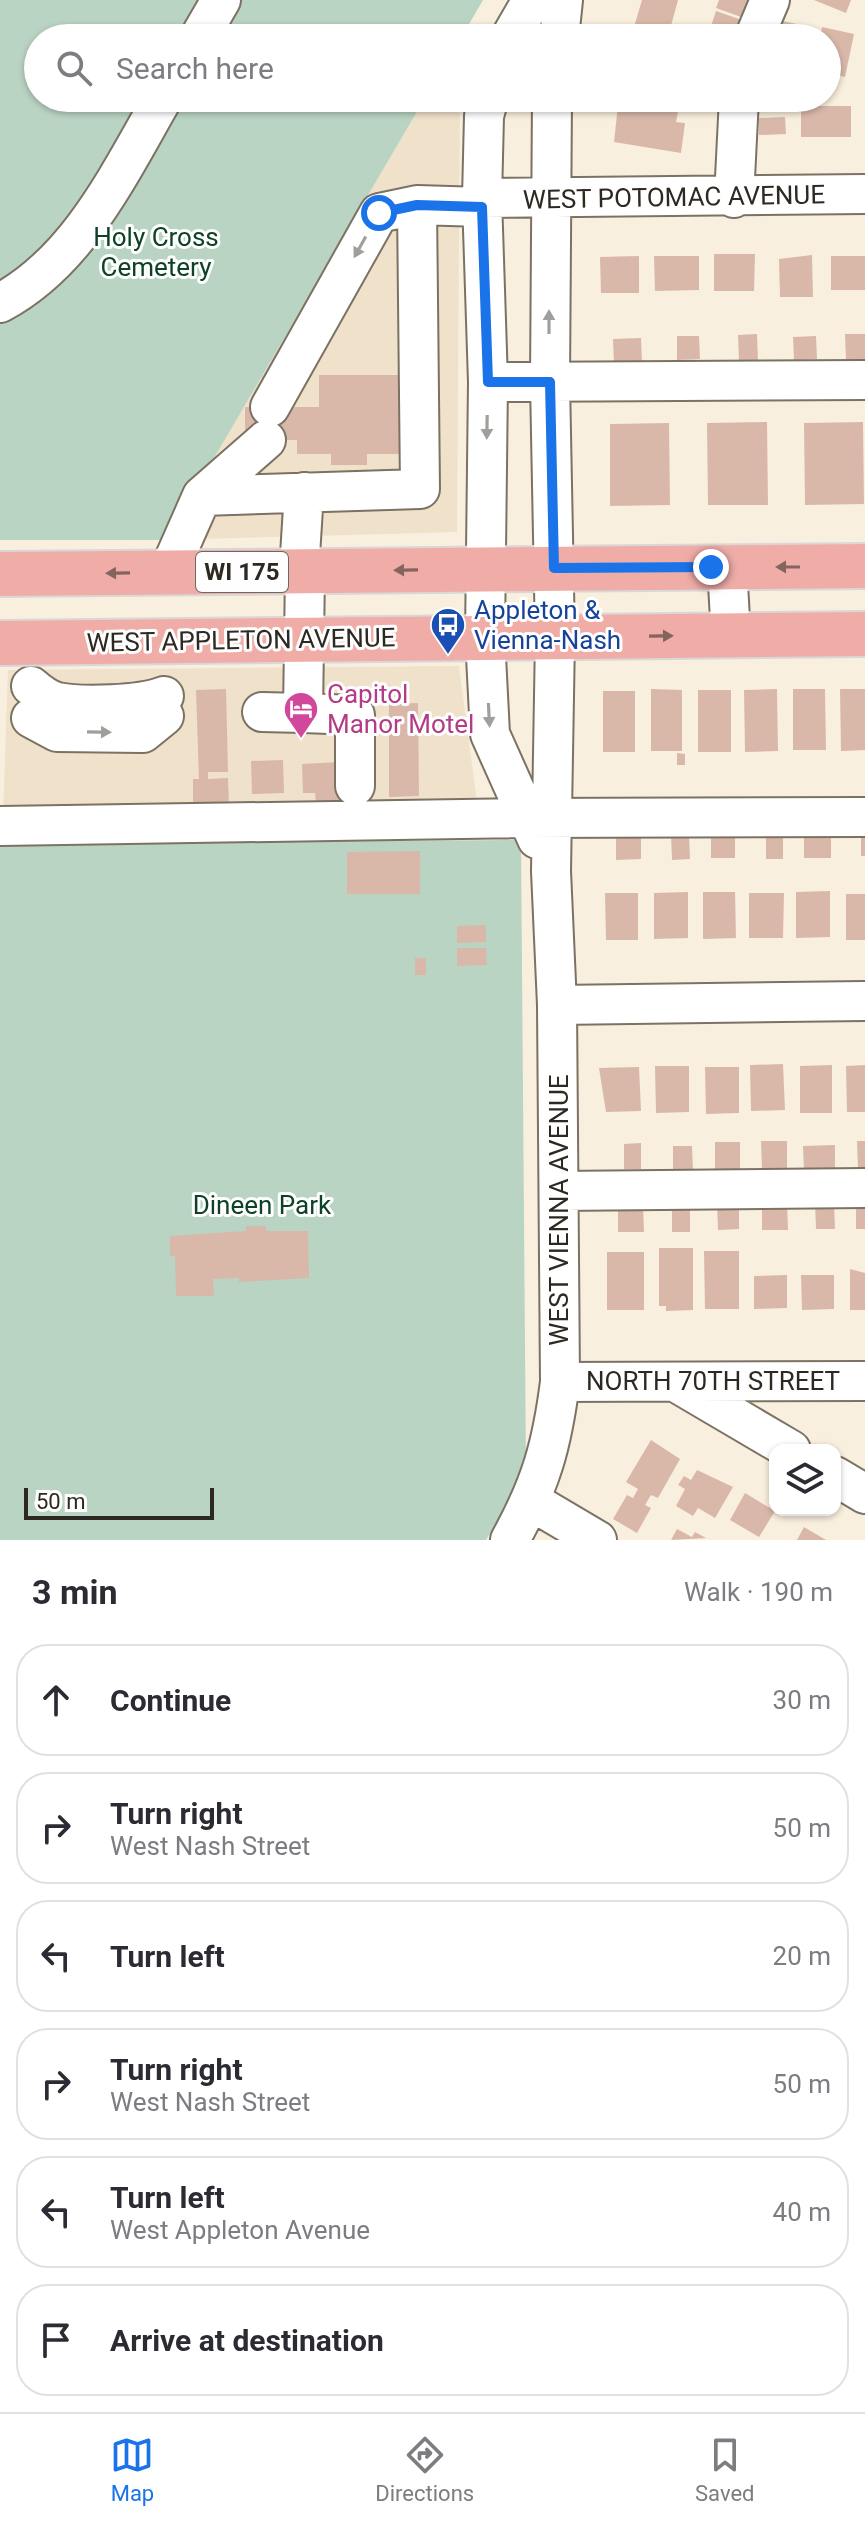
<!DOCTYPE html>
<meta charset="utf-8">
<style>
body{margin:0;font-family:Roboto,sans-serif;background:#f7f7f7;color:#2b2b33}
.controls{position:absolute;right:24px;bottom:24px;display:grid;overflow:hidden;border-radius:16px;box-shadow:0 2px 6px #0004}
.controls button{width:72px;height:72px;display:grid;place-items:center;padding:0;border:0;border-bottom:2px solid #e1e1e2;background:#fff;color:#2b2b33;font:40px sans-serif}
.scale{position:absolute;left:24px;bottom:20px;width:190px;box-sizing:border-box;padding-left:8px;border:4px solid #2d2922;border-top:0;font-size:22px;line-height:28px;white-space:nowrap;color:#2d2922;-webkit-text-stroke:6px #fefefe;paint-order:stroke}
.stop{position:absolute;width:24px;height:24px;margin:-18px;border:6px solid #1a73e8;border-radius:50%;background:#fff}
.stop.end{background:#1a73e8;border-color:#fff;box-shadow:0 2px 8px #0008}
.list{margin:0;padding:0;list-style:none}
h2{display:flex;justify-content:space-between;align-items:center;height:104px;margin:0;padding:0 32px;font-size:34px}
h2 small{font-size:26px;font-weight:400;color:#7c7c81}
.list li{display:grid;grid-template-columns:52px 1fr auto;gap:24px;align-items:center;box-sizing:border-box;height:112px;margin:0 16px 16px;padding:0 16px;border:2px solid #e1e1e2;border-radius:32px}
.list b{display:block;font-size:30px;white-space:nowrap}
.list p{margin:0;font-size:26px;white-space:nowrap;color:#7c7c81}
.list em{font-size:26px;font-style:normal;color:#7c7c81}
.icon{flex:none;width:44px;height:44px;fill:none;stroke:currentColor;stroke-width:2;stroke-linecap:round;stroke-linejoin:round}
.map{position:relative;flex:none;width:865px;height:1540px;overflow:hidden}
.search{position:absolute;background:#fff;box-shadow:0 2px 6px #0004;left:24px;right:24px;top:24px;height:88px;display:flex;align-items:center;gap:20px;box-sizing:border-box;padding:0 28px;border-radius:44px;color:#7c7c81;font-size:30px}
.sheet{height:872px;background:#fff}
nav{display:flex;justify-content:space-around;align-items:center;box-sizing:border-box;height:112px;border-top:2px solid #e1e1e2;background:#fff;font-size:22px;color:#7c7c81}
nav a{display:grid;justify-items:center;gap:4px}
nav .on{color:#1a73e8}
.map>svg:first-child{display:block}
.built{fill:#f0e1cb}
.green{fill:#bad4c3}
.building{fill:#d9b8a9}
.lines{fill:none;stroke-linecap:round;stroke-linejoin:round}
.minor-casing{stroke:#7b7263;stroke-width:42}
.major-casing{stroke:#d9d8d7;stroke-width:48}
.minor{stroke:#fff;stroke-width:38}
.major{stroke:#f0ada8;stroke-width:44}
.oneway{fill:#a09f9c}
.oneway2{fill:#85645e}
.route{stroke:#1a73e8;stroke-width:10}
.labels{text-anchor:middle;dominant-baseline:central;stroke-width:6;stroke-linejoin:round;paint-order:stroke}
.shield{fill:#fefefe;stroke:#6c6964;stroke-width:2}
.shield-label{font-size:24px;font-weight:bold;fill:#2d2922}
.street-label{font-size:26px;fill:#2d2922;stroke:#fefefe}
.park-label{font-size:26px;fill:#0e4226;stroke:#fefefe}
.transit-label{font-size:26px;fill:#164399;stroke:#fefefe;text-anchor:start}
.hotel-label{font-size:26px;fill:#b23c85;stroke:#fefefe;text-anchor:start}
</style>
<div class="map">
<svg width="865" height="1540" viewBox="0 0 865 1540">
<rect width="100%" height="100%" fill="#f9efde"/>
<!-- built -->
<path class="built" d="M425,98H460L457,532L166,540Z
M459,666L482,840L2,844L8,670Z"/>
<!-- green -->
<path class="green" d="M0,0H483L461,38H38V98H425L166,540H0Z
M521,840L526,1472L486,1540H0V844Z"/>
<!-- building -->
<path class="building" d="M642,0H678L668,37L634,27Z
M719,0H749L741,17L716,8Z
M814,0H851L846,13Z
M716,11L742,20L736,38H707Z
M782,21L807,26L805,38H778Z
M822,27L854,34L845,77L827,73V38H820Z
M618,105L678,112L676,122L685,123L681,153L614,142Z
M801,106H851V137H801Z
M785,117L786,134L759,135V118Z
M714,254H755L754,291H714Z
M812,255L813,297H780L779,259Z
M639,256V293H601L600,257Z
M654,256H699V290L655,291Z
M831,256H865V290H831Z
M757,334L758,361L739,362L738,335Z
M845,334H865V359L846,360Z
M677,336H699L700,359L677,360Z
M816,336L817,359L794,360L793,337Z
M641,338L642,363L614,364L613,339Z
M319,375H402L401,454H367V465H331V454H297V440H245V407H319Z
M767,422L768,505H708L707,423Z
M863,422L864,504L805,505L804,423Z
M669,423L670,505L610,506V424Z
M226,689L228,772H208V779L228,778L229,806L193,807V779H199L196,690Z
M651,689L682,690V751H651Z
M777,689L778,751L745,752L744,690Z
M793,689H825L826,750H793Z
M840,689H865V750L841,751Z
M698,690H731V752H698Z
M603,691H635V752H603Z
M418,703L419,796L389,797V704Z
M677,753L685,754V765H677Z
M283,760L284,793L252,794L251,761Z
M339,762L341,801L316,802L315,793H303L302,764Z
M831,831V858H804V832Z
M861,832H865V856H861Z
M641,833V859L616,860V834Z
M735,833V858H711V834Z
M766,833H783V859H766Z
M671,834H689L690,859L672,860Z
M420,851V894H347V852Z
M830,891V937L796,938V892Z
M688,892V938L654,939V893Z
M703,892H735L736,938L703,939Z
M605,893H638V940H606Z
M749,893H784L783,938H749Z
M846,894H865V940H846Z
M486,925V942L457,943V926Z
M457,948H486L487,965L457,966Z
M415,958H426V975H415Z
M783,1064L785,1110L751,1111L750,1065Z
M832,1065V1113H800V1066Z
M865,1065V1112H847L846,1066Z
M655,1066H689V1112L656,1113Z
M639,1067L641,1111L606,1112L599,1068Z
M705,1067H739V1113L706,1114Z
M761,1141H787V1169H762Z
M857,1141H865V1169H858Z
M715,1142H740V1169H715Z
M641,1143V1169H624V1144Z
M835,1145V1170L804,1171L803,1146Z
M673,1146H692L693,1171L673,1172Z
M739,1201V1229L718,1230L717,1202Z
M787,1202L788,1230H762V1203Z
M815,1203H834L835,1229H816Z
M856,1203L865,1204V1229H856Z
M618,1205H643L644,1232H618Z
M672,1205H690V1232H672Z
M246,1226H266V1231H308L309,1278L239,1282V1278L213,1279L214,1296H176L175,1256H170V1236L246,1231Z
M659,1248H693V1310L666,1311V1306H659Z
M704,1251H739V1309H705Z
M607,1252H644V1310H607Z
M850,1269L865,1273V1310H850Z
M787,1275V1308L754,1309V1276Z
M801,1275H834V1309L802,1310Z
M651,1440L680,1459L658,1498L651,1495L645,1505L651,1508L637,1533L613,1519L627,1495L633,1498L638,1489L626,1482Z
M697,1470L733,1487L715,1518L698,1508L693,1516L676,1506L685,1489L678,1485L684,1476L691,1480Z
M745,1493L775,1511L759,1537L730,1520Z
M804,1527L826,1540H797Z
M677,1529L692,1537L695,1532L706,1538L671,1540Z"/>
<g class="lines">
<defs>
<path id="minor" d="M199,38L221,0
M510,38L532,0
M559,38L563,0
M754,38L770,0
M489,98L484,116L482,198L488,382L485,637L490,734L537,839
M482,198L865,194
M734,198L739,98
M0,303C79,261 120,172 163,98
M488,382L865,380
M270,407L379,213L417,205
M202,496L420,489L417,205L482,207
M727,567L731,636
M299,571L304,492
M305,571L303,713L355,715V786
M168,573L202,496L266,440
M31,686C39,693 46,699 57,702C82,707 141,705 164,696
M262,712L303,713
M31,718L57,732L143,733L164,716
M0,826L527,818L865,817
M557,1005L865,1001
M559,1191L865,1188
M560,1382L865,1381
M677,1383L791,1450
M835,1476L865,1494
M531,1501L597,1540
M510,1540C541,1484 552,1445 560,1382L557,1005L551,871L555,638L550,382L552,98"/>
<path id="major" d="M0,574L865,566
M0,643L865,634"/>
</defs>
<!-- minor casing -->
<use href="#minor" class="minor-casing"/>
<!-- major casing -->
<use href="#major" class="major-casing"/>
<!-- minor -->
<use href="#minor" class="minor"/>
<!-- major -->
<use href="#major" class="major"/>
</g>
<!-- one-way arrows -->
<defs><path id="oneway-solid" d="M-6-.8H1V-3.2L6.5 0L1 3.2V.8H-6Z" transform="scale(2)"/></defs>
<g class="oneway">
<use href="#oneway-solid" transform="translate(360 247) rotate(119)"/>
<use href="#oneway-solid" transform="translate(549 322) rotate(-90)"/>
<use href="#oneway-solid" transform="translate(487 427) rotate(91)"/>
<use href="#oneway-solid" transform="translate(489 715) rotate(87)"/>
<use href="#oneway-solid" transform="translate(99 732) rotate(1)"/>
</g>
<g class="oneway2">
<use href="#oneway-solid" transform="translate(788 567) rotate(180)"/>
<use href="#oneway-solid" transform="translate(406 570) rotate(179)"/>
<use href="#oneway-solid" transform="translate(118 573) rotate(179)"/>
<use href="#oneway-solid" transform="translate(661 636) rotate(-1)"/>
</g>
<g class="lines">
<!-- route -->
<path class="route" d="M379,213L417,205L482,207L488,382H550L554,568L711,567"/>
</g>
<!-- icons -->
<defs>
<symbol id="bus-pin" viewBox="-11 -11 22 30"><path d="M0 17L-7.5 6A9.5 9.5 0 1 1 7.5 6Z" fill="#1a4fb4" stroke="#fefefe"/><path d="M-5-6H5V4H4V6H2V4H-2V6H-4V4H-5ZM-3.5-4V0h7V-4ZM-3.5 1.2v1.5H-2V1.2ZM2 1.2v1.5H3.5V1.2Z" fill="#fff"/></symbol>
<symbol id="hotel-pin" viewBox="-11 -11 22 30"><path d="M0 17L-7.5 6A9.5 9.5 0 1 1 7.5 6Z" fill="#d1479c" stroke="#fefefe"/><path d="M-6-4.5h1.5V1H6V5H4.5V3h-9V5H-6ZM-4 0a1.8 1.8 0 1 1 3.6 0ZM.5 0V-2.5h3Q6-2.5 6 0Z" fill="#fff"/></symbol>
</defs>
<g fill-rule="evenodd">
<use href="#bus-pin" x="428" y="605" width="40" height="54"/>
<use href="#hotel-pin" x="281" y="689" width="40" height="54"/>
</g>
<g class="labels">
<!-- shield labels -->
<rect class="shield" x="196" y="552" width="92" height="40" rx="6"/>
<g class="shield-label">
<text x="242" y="572">WI 175</text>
</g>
<!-- street labels -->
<g class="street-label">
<text transform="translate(674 197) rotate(-1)">WEST POTOMAC AVENUE</text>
<text transform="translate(241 640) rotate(-1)">WEST APPLETON AVENUE</text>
<text transform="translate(559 1210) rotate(-90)">WEST VIENNA AVENUE</text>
<text x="713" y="1381">NORTH 70TH STREET</text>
</g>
<!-- park labels -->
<g class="park-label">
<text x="156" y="237">Holy Cross<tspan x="156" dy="30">Cemetery</tspan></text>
<text x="262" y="1205">Dineen Park</text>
</g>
<!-- transit labels -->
<g class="transit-label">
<text x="474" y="610">Appleton &amp;<tspan x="474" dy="30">Vienna-Nash</tspan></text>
</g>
<!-- hotel labels -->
<g class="hotel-label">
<text x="327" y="694">Capitol<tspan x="327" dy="30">Manor Motel</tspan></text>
</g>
</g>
</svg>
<div class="controls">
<button><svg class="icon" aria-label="layers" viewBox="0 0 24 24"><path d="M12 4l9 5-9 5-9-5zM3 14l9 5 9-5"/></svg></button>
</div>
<div class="scale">50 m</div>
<div class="stop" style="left:379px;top:213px"></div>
<div class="stop end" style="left:711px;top:567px"></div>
<div class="search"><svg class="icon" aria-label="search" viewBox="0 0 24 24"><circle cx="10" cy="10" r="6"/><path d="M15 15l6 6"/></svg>Search here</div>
</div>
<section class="sheet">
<h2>3 min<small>Walk · 190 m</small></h2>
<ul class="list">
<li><svg class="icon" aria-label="ahead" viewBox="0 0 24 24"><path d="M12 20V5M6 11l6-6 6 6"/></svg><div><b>Continue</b></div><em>30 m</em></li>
<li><svg class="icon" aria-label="right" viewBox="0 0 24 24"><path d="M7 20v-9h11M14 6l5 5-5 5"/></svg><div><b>Turn right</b><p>West Nash Street</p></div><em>50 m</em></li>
<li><svg class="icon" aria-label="left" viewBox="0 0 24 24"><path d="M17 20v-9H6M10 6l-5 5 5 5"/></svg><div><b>Turn left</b></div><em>20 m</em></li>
<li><svg class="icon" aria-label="right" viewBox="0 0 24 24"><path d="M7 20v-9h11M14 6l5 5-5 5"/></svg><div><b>Turn right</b><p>West Nash Street</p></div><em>50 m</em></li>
<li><svg class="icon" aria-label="left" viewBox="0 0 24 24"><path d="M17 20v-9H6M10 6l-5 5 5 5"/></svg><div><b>Turn left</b><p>West Appleton Avenue</p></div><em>40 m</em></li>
<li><svg class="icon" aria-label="arrive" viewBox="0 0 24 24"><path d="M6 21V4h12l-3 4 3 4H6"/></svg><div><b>Arrive at destination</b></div></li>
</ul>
</section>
<nav>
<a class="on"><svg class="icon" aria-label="map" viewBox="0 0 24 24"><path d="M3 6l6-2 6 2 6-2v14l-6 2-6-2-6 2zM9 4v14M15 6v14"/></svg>Map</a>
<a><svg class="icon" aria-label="directions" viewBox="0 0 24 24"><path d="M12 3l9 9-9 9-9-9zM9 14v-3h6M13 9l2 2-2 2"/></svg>Directions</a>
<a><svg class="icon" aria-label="saved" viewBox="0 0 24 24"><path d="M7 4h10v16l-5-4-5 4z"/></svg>Saved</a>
</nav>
